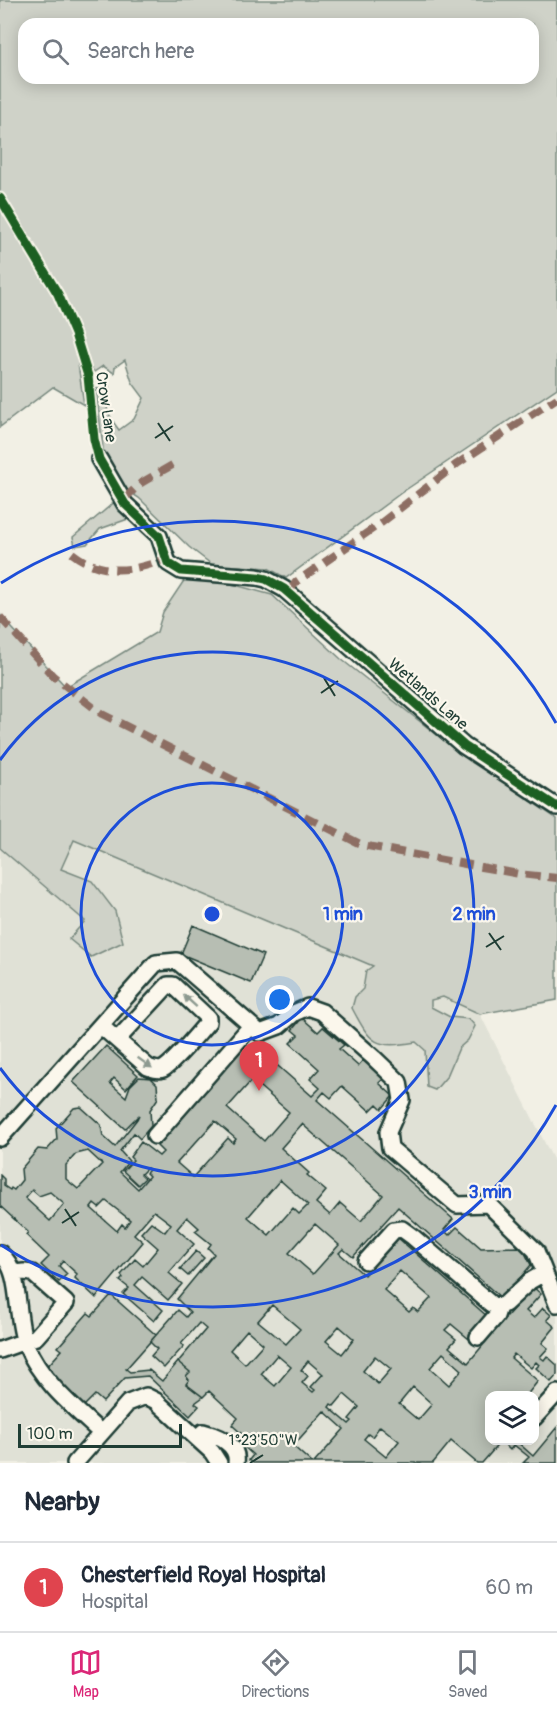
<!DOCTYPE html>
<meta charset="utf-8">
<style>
body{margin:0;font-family:Pangolin,sans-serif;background:#f6f6f7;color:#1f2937}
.controls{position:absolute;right:18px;bottom:18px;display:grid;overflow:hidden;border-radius:12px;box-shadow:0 3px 15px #0003}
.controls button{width:54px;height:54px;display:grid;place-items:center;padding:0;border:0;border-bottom:2px solid #e0e1e3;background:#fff;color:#1f2937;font:30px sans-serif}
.scale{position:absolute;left:18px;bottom:15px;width:164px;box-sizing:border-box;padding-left:6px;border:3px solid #1f3d34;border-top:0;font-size:16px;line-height:21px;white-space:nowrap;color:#1f3d34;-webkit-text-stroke:4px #fbf7ec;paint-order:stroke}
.you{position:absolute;left:280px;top:1000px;width:21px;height:21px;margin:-15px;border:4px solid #fff;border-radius:50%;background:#1a73e8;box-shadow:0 0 0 9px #1a73e833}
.badge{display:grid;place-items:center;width:39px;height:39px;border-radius:50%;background:#db2777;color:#fff;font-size:20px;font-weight:700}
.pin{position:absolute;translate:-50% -50px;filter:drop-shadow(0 2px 3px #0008)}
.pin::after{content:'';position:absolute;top:32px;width:21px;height:18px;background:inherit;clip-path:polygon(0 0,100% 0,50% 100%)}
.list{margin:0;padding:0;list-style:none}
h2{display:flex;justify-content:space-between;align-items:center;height:78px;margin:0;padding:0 24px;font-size:26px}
h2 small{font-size:20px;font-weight:400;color:#747a83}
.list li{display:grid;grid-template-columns:39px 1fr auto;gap:18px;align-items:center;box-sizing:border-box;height:90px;padding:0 24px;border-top:2px solid #e0e1e3}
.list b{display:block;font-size:22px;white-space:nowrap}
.list p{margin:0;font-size:20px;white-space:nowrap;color:#747a83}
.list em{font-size:20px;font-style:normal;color:#747a83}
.icon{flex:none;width:33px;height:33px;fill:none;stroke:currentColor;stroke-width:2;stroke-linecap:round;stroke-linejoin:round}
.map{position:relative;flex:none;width:557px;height:1463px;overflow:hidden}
.search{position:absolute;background:#fff;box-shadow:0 3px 15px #0003;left:18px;right:18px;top:18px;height:66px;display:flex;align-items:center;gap:15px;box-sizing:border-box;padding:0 21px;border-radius:18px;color:#747a83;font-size:22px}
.sheet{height:168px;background:#fff}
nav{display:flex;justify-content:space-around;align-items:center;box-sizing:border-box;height:84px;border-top:2px solid #e0e1e3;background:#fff;font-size:16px;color:#747a83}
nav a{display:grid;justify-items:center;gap:3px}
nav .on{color:#db2777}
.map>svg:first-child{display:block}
.built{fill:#e0e1d6;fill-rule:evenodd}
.green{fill:#cfd2c8;stroke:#77887e;stroke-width:1.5;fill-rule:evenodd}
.building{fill:#b7beb3;stroke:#1f3d34;stroke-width:1.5;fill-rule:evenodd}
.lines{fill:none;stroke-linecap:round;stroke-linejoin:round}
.minor-casing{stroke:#1f3d34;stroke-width:20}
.minor{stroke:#fbf7ec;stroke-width:15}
.quiet{stroke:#8d6e63;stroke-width:8;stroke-dasharray:15 8;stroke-linecap:butt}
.cycleway-casing{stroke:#fbf7ec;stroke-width:13}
.cycleway{stroke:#1b5e20;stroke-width:9}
.oneway{fill:#8d9a90}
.ticks{fill:none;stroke:#1f3d34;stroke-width:2}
.ring{fill:none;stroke:#1d4ed8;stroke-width:3}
.labels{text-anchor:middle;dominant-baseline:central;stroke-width:4.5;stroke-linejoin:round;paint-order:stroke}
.street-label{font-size:16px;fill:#1f3d34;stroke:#fbf7ec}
.ticks-label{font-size:15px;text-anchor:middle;fill:#1f3d34;stroke:#fbf7ec;stroke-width:4.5;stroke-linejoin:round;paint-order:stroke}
.centre{fill:#1d4ed8;stroke:#fbf7ec;stroke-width:3}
.ring-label{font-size:18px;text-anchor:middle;font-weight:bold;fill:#1d4ed8;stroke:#fbf7ec;stroke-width:4.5;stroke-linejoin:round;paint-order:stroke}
</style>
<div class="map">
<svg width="557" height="1463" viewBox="0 0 557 1463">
<rect width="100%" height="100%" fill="#f2f0e5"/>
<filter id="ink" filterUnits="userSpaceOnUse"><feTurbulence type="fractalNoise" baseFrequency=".0167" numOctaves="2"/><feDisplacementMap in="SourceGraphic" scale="12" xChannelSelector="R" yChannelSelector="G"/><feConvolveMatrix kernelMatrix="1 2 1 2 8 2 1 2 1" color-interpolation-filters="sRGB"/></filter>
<g filter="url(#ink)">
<!-- built -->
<path class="built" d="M74,840L375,967L480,1014L557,1167V1463H0V848L85,921L91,957L123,942L60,869ZM490,1396H534V1440H490Z"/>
<!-- green -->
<path class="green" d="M0,0H557V388L401,493L286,578L268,568L238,566L215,567L189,547L139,498L128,491L116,478L104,456L96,389L109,386C103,404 108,416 119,430L134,419L144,398L132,382L125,360L115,367L114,373L103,366L94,372L88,362L77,357L84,405L53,387L0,427ZM24,24H533V78H24Z
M117,500L128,519L100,529L87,544L75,546L73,537Z
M185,579L220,581L272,595L341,659L456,750L557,819V1000L480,1014L443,997L431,1000V1007L450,1017L469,1019L475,1026L468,1040L459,1048L447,1076L435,1090L427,1087L425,1050L416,1042C375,1049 371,1044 352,1008L355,997L363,989L366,971L373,966L74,840L61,869L92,881L115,911L123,942L91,957L69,939L85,921L0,848V615L66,687L157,632L163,612Z"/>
<!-- building -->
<path class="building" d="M193,925L263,955L251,983L181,954Z
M302,1018L318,1032L323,1027L344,1045L339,1049L358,1066L363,1060L383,1079L379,1083L393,1096L382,1109L377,1104L370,1111L342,1086L331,1098L324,1092L317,1100L453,1219L444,1230L449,1235L457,1227L481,1248L520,1247L524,1251L531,1265L505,1296V1314L507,1316L533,1287L541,1294L526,1311L534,1318L543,1308L551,1315L547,1320L555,1327L542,1343L548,1348L540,1357L544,1360L547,1356L557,1365V1375L551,1382L536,1368L539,1365L536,1362L531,1368L514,1354L511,1358L538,1381L526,1396H490V1440H502L482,1463H477L451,1441L433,1463H314L344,1429L324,1411L293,1446L312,1463H253L249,1460L253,1455L238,1441L243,1435L232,1425L238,1418L209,1391L203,1397L186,1384L189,1380L186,1376L190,1372L178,1362L206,1329L199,1323L181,1344L184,1346L164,1368L151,1356L157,1349L150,1342L178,1310L186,1317L190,1312L177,1299L214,1254L208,1248L211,1244L195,1231L199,1228L187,1217L177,1229L194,1244L169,1273L182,1284L168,1300L142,1277L135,1285L163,1310L154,1321L123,1294L129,1288L120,1281L123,1278L121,1275L135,1259L143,1266L158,1248L141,1233L151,1222L165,1232L171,1224L154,1211L134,1234L143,1242L96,1298L75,1278L77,1274L63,1261L59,1266L67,1274L59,1282L41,1265L49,1257L26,1235L28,1232L0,1206V1175L4,1179V1186L10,1190L11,1188L14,1190L22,1180L21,1169L38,1149L47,1150L57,1139L56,1128L74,1108L81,1107L101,1125L103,1136L115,1147L137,1119L139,1115L125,1129L73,1082L106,1046L138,1075L126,1089L114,1078L110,1083L126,1097L130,1086L139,1077L151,1078L157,1084L158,1098L150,1110L151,1126L140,1139L134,1133L120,1151L129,1161L120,1172L138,1189L149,1176L146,1173L149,1170L147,1168L141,1174L145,1178L138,1185L123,1171L133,1160L130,1157L141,1142L159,1156L163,1152L157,1146L244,1047L256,1057L261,1051L312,1096L320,1088L310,1079L319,1069L290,1043L298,1035L292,1030ZM252,1080L289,1112L264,1141L227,1108ZM215,1121L236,1139L233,1143L228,1138L193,1177L177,1163ZM302,1124L383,1195L361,1221L340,1203L330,1215L316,1203L326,1191L307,1175L309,1173L281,1148ZM88,1151L102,1164L78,1189L66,1179V1165L76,1154ZM280,1180L308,1205L299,1214L293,1208L269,1235L248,1217ZM32,1190L39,1196L50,1192L64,1204L50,1221L25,1198ZM106,1201L130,1220L125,1227L122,1224L117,1231L91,1208L94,1204L99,1208ZM398,1207L500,1297L501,1316L505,1319L468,1363L449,1347L456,1339L445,1330L451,1324L469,1339L488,1317L397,1237L364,1275L339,1253L343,1249L353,1257ZM315,1224L339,1245L313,1274L289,1253ZM400,1271L431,1298L418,1312L413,1308L409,1312L384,1290ZM272,1305L300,1329L286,1344L258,1321ZM339,1326L354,1339L342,1354L326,1341ZM247,1330L263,1344L245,1364L230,1350ZM443,1353L462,1370L449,1385L430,1368ZM277,1355L291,1367L275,1386L261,1374ZM375,1356L391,1369L378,1384L363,1371ZM308,1361L323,1374L311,1387L315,1390L313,1392L302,1383L308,1376L301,1370ZM413,1387L432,1404L418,1420L399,1404ZM344,1394L359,1407L349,1419L352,1421L349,1424L329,1407L331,1404L334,1406ZM380,1426L399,1441L386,1457L364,1439L368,1434L372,1437Z
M196,1251L204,1258L188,1276L180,1269Z
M111,1295L156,1335L126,1369L130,1372L149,1370L162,1381L178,1362L190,1372L186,1376L189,1380L186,1384L203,1397L195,1403L199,1406L190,1416L148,1376L125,1378L103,1402L95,1395L84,1406L44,1370L62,1350L58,1347L88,1313L92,1316Z
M557,1427V1463H523L529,1457L514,1445L510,1450L506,1446L508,1440H515L533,1456Z"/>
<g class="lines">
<defs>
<path id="minor" d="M99,459L125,504L159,536L168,563L181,571L257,577L266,579L284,589L464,746L557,807
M101,1026L148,1067C153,1069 158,1071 163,1069C174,1063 198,1033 208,1022V1018L173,985H168L117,1040
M155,1136L251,1026
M0,1138L156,963L177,961L260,1033L279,1026L294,1013L308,1007L322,1012L374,1058L399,1082L402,1100L388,1132L390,1148L457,1205L488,1204L536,1251L557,1304
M0,1253C23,1272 14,1316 26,1345C41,1381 73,1407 101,1433
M366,1261L394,1230L402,1229L413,1237L491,1304L501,1306
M505,1304L530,1281L544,1273
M478,1337L496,1316L499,1307
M0,1350L36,1337L66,1303L32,1273L24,1272L14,1273
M534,1418L557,1393
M203,1432C218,1436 239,1444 236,1463
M75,1463L128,1403L146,1396L156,1401L212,1452L219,1463"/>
</defs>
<!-- minor casing -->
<use href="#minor" class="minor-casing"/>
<!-- minor -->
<use href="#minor" class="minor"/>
<!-- quiet -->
<path class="quiet" d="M123,500L141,483L174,464
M72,553C101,576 133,572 165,559
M289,592L296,582L381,523L457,464L557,398
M0,617L53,676L102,714L362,845L519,874L557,878"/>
<defs>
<path id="cycleway" d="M0,198L58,294L75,334L88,376L94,439L99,459L125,504L159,536L168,563L181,571L257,577L266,579L284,589L464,746L557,807"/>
</defs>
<!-- cycleway casing -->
<use href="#cycleway" class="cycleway-casing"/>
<!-- cycleway -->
<use href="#cycleway" class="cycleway"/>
</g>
<!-- one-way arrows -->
<defs><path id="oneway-solid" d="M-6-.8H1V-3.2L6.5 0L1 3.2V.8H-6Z" transform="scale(1.5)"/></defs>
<g class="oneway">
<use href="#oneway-solid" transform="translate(190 1001) rotate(-138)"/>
<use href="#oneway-solid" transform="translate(145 1063) rotate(35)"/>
</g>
</g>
<!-- ticks -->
<path class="ticks" d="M158,423L170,441M155,438L173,426M324,678L335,696M321,693L338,681M489,933L501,950M486,947L504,936M65,1209L76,1226M62,1223L79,1212M250,1463L263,1455"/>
<!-- distance rings -->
<g class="ring">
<circle cx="212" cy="914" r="131"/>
<path d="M0 760A262 262 0 1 1 0 1068"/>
<path d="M556 1105A393 393 0 0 1 1 1245M1 583A393 393 0 0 1 556 723"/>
</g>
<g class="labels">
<!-- street labels -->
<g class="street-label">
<text transform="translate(106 407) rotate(82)">Crow Lane</text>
<text transform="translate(428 694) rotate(41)">Wetlands Lane</text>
</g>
</g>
<g class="ticks-label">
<text x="263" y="1445">1°23'50"W</text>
</g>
<circle cx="212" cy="914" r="9" class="centre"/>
<g class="ring-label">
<text x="343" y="920">1 min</text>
<text x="474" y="920">2 min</text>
<text x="490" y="1198">3 min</text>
</g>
</svg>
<div class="controls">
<button><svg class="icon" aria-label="layers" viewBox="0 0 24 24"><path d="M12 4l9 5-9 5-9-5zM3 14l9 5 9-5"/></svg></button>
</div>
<div class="scale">100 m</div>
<div class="you"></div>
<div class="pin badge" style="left:259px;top:1091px;background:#e0444e">1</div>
<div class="search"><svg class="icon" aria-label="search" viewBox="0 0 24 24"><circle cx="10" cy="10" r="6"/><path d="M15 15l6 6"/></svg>Search here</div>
</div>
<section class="sheet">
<h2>Nearby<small></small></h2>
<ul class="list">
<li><span class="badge" style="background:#e0444e">1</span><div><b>Chesterfield Royal Hospital</b><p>Hospital</p></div><em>60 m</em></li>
</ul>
</section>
<nav>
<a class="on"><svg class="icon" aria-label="map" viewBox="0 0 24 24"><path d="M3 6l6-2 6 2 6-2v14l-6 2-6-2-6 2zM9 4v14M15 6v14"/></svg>Map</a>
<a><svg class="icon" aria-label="directions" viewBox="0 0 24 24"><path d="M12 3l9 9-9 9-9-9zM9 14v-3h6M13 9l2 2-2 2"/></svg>Directions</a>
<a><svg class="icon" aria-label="saved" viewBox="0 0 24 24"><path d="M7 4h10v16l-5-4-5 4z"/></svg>Saved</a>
</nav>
